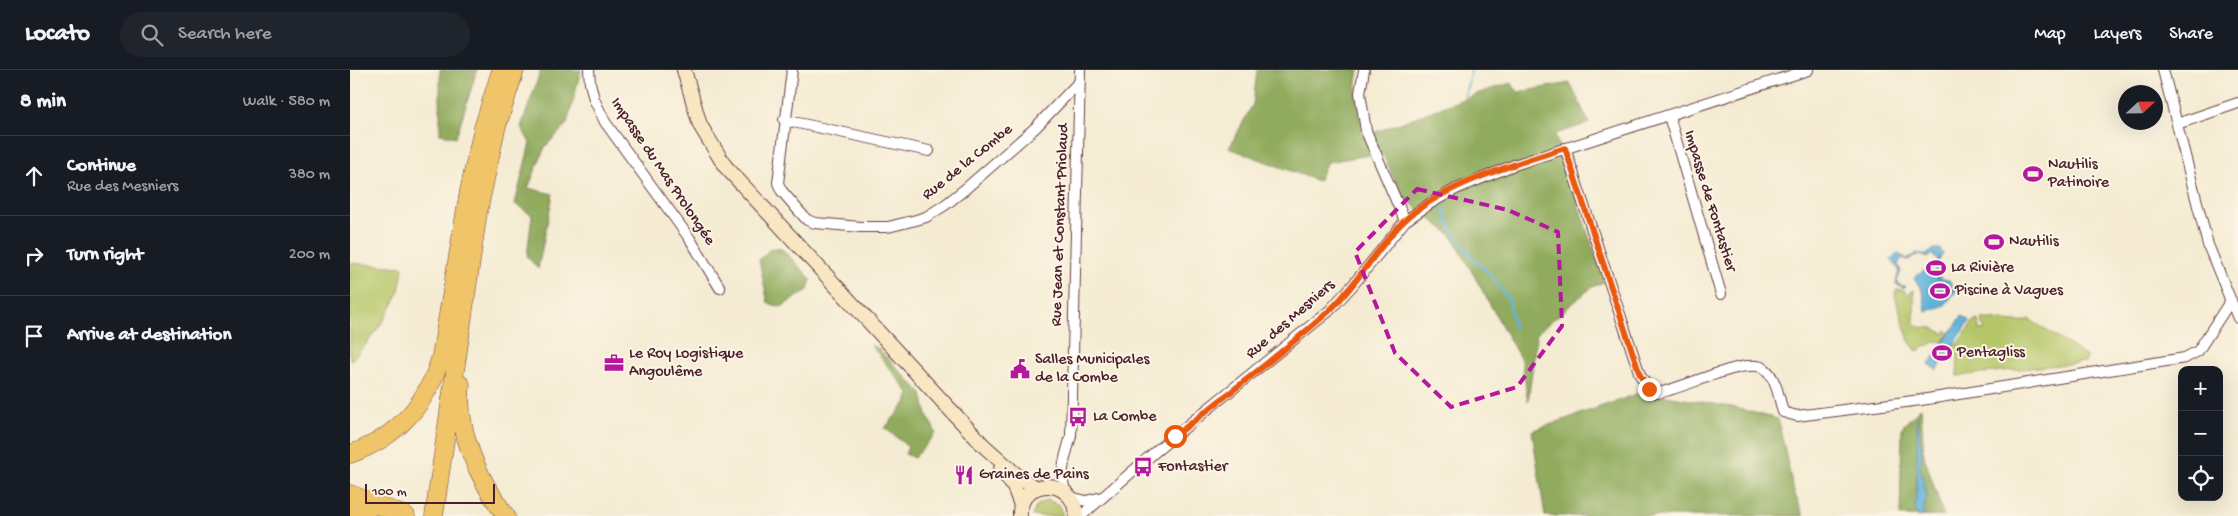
<!DOCTYPE html>
<meta charset="utf-8">
<style>
body{margin:0;font-family:"Gochi Hand",sans-serif;background:#20242c;color:#f1f3f6}
.controls{position:absolute;right:15px;bottom:15px;display:grid;overflow:hidden;border-radius:10px;box-shadow:0 5px 20px #0002}
.controls button{width:45px;height:45px;display:grid;place-items:center;padding:0;border:0;border-bottom:1px solid #363941;background:#171b24;color:#f1f3f6;font:25px sans-serif}
.compass{position:absolute;left:1768px;top:15px;width:45px;height:45px;border-radius:50%;background:#171b24;box-shadow:0 5px 20px #0002;rotate:68deg}
.scale{position:absolute;left:15px;bottom:12px;width:130px;box-sizing:border-box;padding-left:5px;border:2px solid #4a1f2b;border-top:0;font-size:14px;line-height:18px;white-space:nowrap;color:#4a1f2b;-webkit-text-stroke:4px #fcf5e5;paint-order:stroke}
.stop{position:absolute;width:15px;height:15px;margin:-11px;border:4px solid #ea580c;border-radius:50%;background:#fff}
.stop.end{background:#ea580c;border-color:#fff;box-shadow:0 1px 5px #0008}
.list{margin:0;padding:0;list-style:none}
h2{display:flex;justify-content:space-between;align-items:center;height:65px;margin:0;padding:0 20px;font-size:21px}
h2 small{font-size:16px;font-weight:400;color:#9ea1a6}
.list li{display:grid;grid-template-columns:32px 1fr auto;gap:15px;align-items:center;box-sizing:border-box;height:80px;padding:0 20px;border-top:1px solid #363941}
.list b{display:block;font-size:19px;white-space:nowrap}
.list p{margin:0;font-size:16px;white-space:nowrap;color:#9ea1a6}
.list em{font-size:16px;font-style:normal;color:#9ea1a6}
.icon{flex:none;width:28px;height:28px;fill:none;stroke:currentColor;stroke-width:2;stroke-linecap:round;stroke-linejoin:round}
.map{position:relative;flex:none;width:1888px;height:446px;overflow:hidden}
header{display:flex;align-items:center;gap:30px;box-sizing:border-box;height:70px;padding:0 25px;background:#171b24;border-bottom:1px solid #363941}
header strong{font-size:24px}
nav{display:flex;gap:28px;margin-inline-start:auto;font-size:18px}
.search{width:350px;height:45px;background:#20242c;display:flex;align-items:center;gap:12px;box-sizing:border-box;padding:0 18px;border-radius:28px;color:#9ea1a6;font-size:19px}
main{display:flex}
aside{flex:1;background:#171b24}
.map>svg:first-child{display:block}
.green{fill:#b5c669;stroke:#80724a}
.forest{fill:#90ab5d;stroke:#6d6544}
.water{fill:#60b2db;stroke:#556883}
.lines{fill:none;stroke-linecap:round;stroke-linejoin:round}
.stream{stroke:#60b2db;stroke-width:2.5}
.street-casing{stroke:#643e44;stroke-width:12}
.secondary-casing{stroke:#643e44;stroke-width:16}
.highway-casing{stroke:#643e44;stroke-width:19}
.street{stroke:#fff;stroke-width:10}
.secondary{stroke:#f9e7c3;stroke-width:14}
.highway{stroke:#f0c469;stroke-width:18}
.route{stroke:#ea580c;stroke-width:6}
.marked{fill:none;stroke:#b5179e;stroke-width:4;stroke-dasharray:10 6;stroke-linejoin:round}
.labels{text-anchor:middle;dominant-baseline:central;stroke-width:4;stroke-linejoin:round;paint-order:stroke}
.street-label{font-size:16px;fill:#4a1f2b;stroke:#fcf5e5}
.poi-label{font-size:16px;fill:#4a1f2b;stroke:#fcf5e5;text-anchor:start}
</style>
<header>
<strong>Locato</strong>
<div class="search"><svg class="icon" aria-label="search" viewBox="0 0 24 24"><circle cx="10" cy="10" r="6"/><path d="M15 15l6 6"/></svg>Search here</div>
<nav><a>Map</a><a>Layers</a><a>Share</a></nav>
</header>
<main>
<aside>
<h2>8 min<small>Walk · 580 m</small></h2>
<ul class="list">
<li><svg class="icon" aria-label="ahead" viewBox="0 0 24 24"><path d="M12 20V5M6 11l6-6 6 6"/></svg><div><b>Continue</b><p>Rue des Mesniers</p></div><em>380 m</em></li>
<li><svg class="icon" aria-label="right" viewBox="0 0 24 24"><path d="M7 20v-9h11M14 6l5 5-5 5"/></svg><div><b>Turn right</b></div><em>200 m</em></li>
<li><svg class="icon" aria-label="arrive" viewBox="0 0 24 24"><path d="M6 21V4h12l-3 4 3 4H6"/></svg><div><b>Arrive at destination</b></div></li>
</ul>
</aside>
<div class="map">
<svg width="1888" height="446" viewBox="0 0 1888 446">
<rect width="100%" height="100%" fill="#fcf5e5"/>
<filter id="ink" filterUnits="userSpaceOnUse"><feTurbulence type="fractalNoise" baseFrequency=".02" numOctaves="2"/><feDisplacementMap in="SourceGraphic" scale="10" xChannelSelector="R" yChannelSelector="G"/><feConvolveMatrix kernelMatrix="1 2 1 2 8 2 1 2 1" color-interpolation-filters="sRGB"/></filter>
<filter id="wash" filterUnits="userSpaceOnUse"><feTurbulence type="fractalNoise" baseFrequency=".0096" numOctaves="4" result="noise"/><feDisplacementMap in="SourceGraphic" scale="20" xChannelSelector="R" yChannelSelector="G"/><feGaussianBlur stdDeviation="1.12" result="paint"/><feColorMatrix in="noise" values="0 0 0 0 0 0 0 0 0 0 0 0 0 0 0 0 0 1.4 0 .05"/><feComposite in="paint" operator="in"/></filter>
<g filter="url(#wash)">
<rect width="100%" height="100%" fill="#f4ebd2"/>
<!-- green -->
<path class="green" d="M0,193L53,197C52,204 51,212 49,220C42,242 17,276 0,291Z
M1547,219L1555,221L1558,224L1564,220V252L1569,257L1583,258L1595,264L1597,260L1600,263L1593,272L1587,271L1567,281L1559,271L1545,226Z
M1631,249C1643,248 1670,256 1679,249L1737,287L1735,292L1607,306L1608,285L1601,280L1605,274L1608,275L1623,252L1628,250L1629,260L1635,259Z
M697,430L709,435L713,446H682L686,436Z"/>
<!-- forest -->
<path class="forest" d="M90,0H127L106,67L90,64Z
M191,0H231L217,54L195,77L178,118L203,124L188,199L177,186L182,145L165,134L180,73L171,57Z
M907,0H1009L1006,18L1013,67L1132,22L1161,13L1168,22L1220,13L1239,53L1205,64L1254,212L1242,217L1187,263L1178,332L1172,292L1102,166L1053,127L1032,83L977,92L968,111L879,78L903,34Z
M421,178L432,179L461,209L458,220L431,237L418,233L409,190Z
M521,275L528,278L572,324L577,345L586,363L564,388L555,384L558,377L535,358L556,333L559,323Z
M1292,322L1382,337L1428,349L1444,422L1454,446H1195L1182,361Z
M1571,337L1574,386L1594,446H1550L1552,357Z"/>
<!-- water -->
<path class="water" d="M1584,179H1590L1593,184L1588,192L1586,204L1593,209L1599,210L1603,215L1601,218L1607,220L1595,235L1576,242L1573,222L1564,208L1578,198L1592,213L1584,203L1588,188L1584,187L1582,184L1577,187L1566,185L1558,190L1552,188L1548,194L1551,201L1547,211L1551,216H1556L1554,218L1546,214L1549,200L1541,189L1547,183L1557,189L1567,183L1576,185Z
M1612,246L1620,251L1587,300L1579,294Z
M1567,343L1572,384L1570,398L1577,426L1573,442L1575,446H1567L1565,437L1567,401Z"/>
<g class="lines">
<!-- stream -->
<path class="stream" d="M1115,26L1121,0
M1093,138L1100,157L1123,188L1140,204L1159,230L1164,258"/>
</g>
</g>
<g filter="url(#ink)">
<g class="lines">
<defs>
<path id="street" d="M239,0L240,13L244,29L255,52L340,169L370,218
M442,0L428,113L431,120L448,140L457,150L465,153L511,157H538L566,150L576,147L595,135L614,120L685,58L730,11
M1014,0L1010,23L1016,61L1055,151
M1813,0L1858,175L1888,248
M1319,46L1371,224
M434,50L579,81
M1827,54L1888,33
M1215,78L1290,305L1299,319L1307,323C1331,320 1398,285 1415,299C1427,309 1429,329 1433,342L1447,346L1571,330L1835,288L1848,281L1881,230
M715,421C709,401 716,385 721,366L730,0
M720,427L736,431L752,427
M731,446L806,381L979,241L1002,216L1055,151L1081,133L1106,119L1164,95L1458,0"/>
<path id="secondary" d="M334,0L350,55L375,96L633,375L671,409L687,418
M651,399L664,417L671,435
M670,446C668,407 725,405 726,446"/>
<path id="highway" d="M111,315C106,362 129,410 156,446
M0,384C47,368 78,333 91,286L119,121L133,58L151,0
M0,424L56,446
M0,439L16,446
M84,446L128,142L146,59L165,0"/>
</defs>
<!-- street casing -->
<use href="#street" class="street-casing"/>
<!-- secondary casing -->
<use href="#secondary" class="secondary-casing"/>
<!-- highway casing -->
<use href="#highway" class="highway-casing"/>
<!-- street -->
<use href="#street" class="street"/>
<!-- secondary -->
<use href="#secondary" class="secondary"/>
<!-- highway -->
<use href="#highway" class="highway"/>
</g>
</g>
<g class="lines" filter="url(#ink)">
<!-- route -->
<path class="route" d="M825,366C876,325 929,286 978,242C1006,216 1024,182 1051,154C1088,116 1165,94 1215,78L1290,305L1299,319"/>
</g>
<!-- marked area -->
<path class="marked" d="M1067,119L1158,140L1208,162L1212,256L1167,317L1101,337L1045,283L1005,182Z"/>
<!-- icons -->
<defs>
<symbol id="stadium-bare" viewBox="-9 -9 18 18"><path d="M0-5a6.5 5 0 1 0 0 10a6.5 5 0 1 0 0-10ZM-3.5-1.8h7v3.6h-7Z" fill="#b5179e" stroke="#fcf5e5" stroke-width="2.5" paint-order="stroke"/></symbol>
<symbol id="office-bare" viewBox="-9 -9 18 18"><path d="M-6-3h4V-5.5h4V-3h4V5H-6ZM-1-4.5V-3h2v-1.5ZM-6 0V1H6V0Z" fill="#b5179e" stroke="#fcf5e5" stroke-width="2.5" paint-order="stroke"/></symbol>
<symbol id="civic-bare" viewBox="-9 -9 18 18"><path d="M-.6-6.5H3V-4.5H.6V-3L4-1V1h2V6H-6V1h2V-1L-.6-3ZM-1.2 2.5V6h2.4V2.5Z" fill="#b5179e" stroke="#fcf5e5" stroke-width="2.5" paint-order="stroke"/></symbol>
<symbol id="bus-bare" viewBox="-9 -9 18 18"><path d="M-5-6H5V4H4V6H2V4H-2V6H-4V4H-5ZM-3.5-4V0h7V-4ZM-3.5 1.2v1.5H-2V1.2ZM2 1.2v1.5H3.5V1.2Z" fill="#b5179e" stroke="#fcf5e5" stroke-width="2.5" paint-order="stroke"/></symbol>
<symbol id="restaurant-bare" viewBox="-9 -9 18 18"><path d="M-5-6h1v4h1v-4h1v4h1v-4h1v5L-1.5 .5V6h-2V.5L-5-1ZM5-6V6H3V1.5H1.5Q1.5-4 5-6Z" fill="#b5179e" stroke="#fcf5e5" stroke-width="2.5" paint-order="stroke"/></symbol>
</defs>
<g fill-rule="evenodd">
<use href="#stadium-bare" x="1669" y="90" width="28" height="28"/>
<use href="#stadium-bare" x="1630" y="158" width="28" height="28"/>
<use href="#stadium-bare" x="1572" y="184" width="28" height="28"/>
<use href="#stadium-bare" x="1576" y="207" width="28" height="28"/>
<use href="#stadium-bare" x="1578" y="269" width="28" height="28"/>
<use href="#office-bare" x="250" y="279" width="28" height="28"/>
<use href="#civic-bare" x="656" y="285" width="28" height="28"/>
<use href="#bus-bare" x="714" y="333" width="28" height="28"/>
<use href="#bus-bare" x="779" y="383" width="28" height="28"/>
<use href="#restaurant-bare" x="600" y="391" width="28" height="28"/>
</g>
<g class="labels">
<!-- street labels -->
<g class="street-label">
<text transform="translate(618 93) rotate(-39)">Rue de la Combe</text>
<text transform="translate(312 102) rotate(56)">Impasse du Mas Prolongée</text>
<text transform="translate(1359 131) rotate(73)">Impasse de Fontastier</text>
<text transform="translate(711 155) rotate(-88)">Rue Jean et Constant Priolaud</text>
<text transform="translate(941 250) rotate(-41)">Rue des Mesniers</text>
</g>
<!-- poi labels -->
<g class="poi-label">
<text x="1698" y="95">Nautilis<tspan x="1698" dy="18">Patinoire</tspan></text>
<text x="1659" y="172">Nautilis</text>
<text x="1601" y="198">La Rivière</text>
<text x="1605" y="221">Piscine à Vagues</text>
<text x="1607" y="283">Pentagliss</text>
<text x="279" y="284">Le Roy Logistique<tspan x="279" dy="18">Angoulême</tspan></text>
<text x="685" y="290">Salles Municipales<tspan x="685" dy="18">de la Combe</tspan></text>
<text x="743" y="347">La Combe</text>
<text x="808" y="397">Fontastier</text>
<text x="629" y="405">Graines de Pains</text>
</g>
</g>
</svg>
<div class="controls">
<button>+</button>
<button>−</button>
<button><svg class="icon" aria-label="locate" viewBox="0 0 24 24"><circle cx="12" cy="12" r="6"/><path d="M12 2v4M12 18v4M2 12h4M18 12h4"/></svg></button>
</div>
<svg class="compass" viewBox="-18 -18 36 36"><path d="M0-13l5 13h-10z" fill="#e53935"/><path d="M0 13l5-13h-10z" fill="#9ea1a6"/></svg>
<div class="scale">100 m</div>
<div class="stop" style="left:825px;top:366px"></div>
<div class="stop end" style="left:1299px;top:319px"></div>
</div>
</main>
